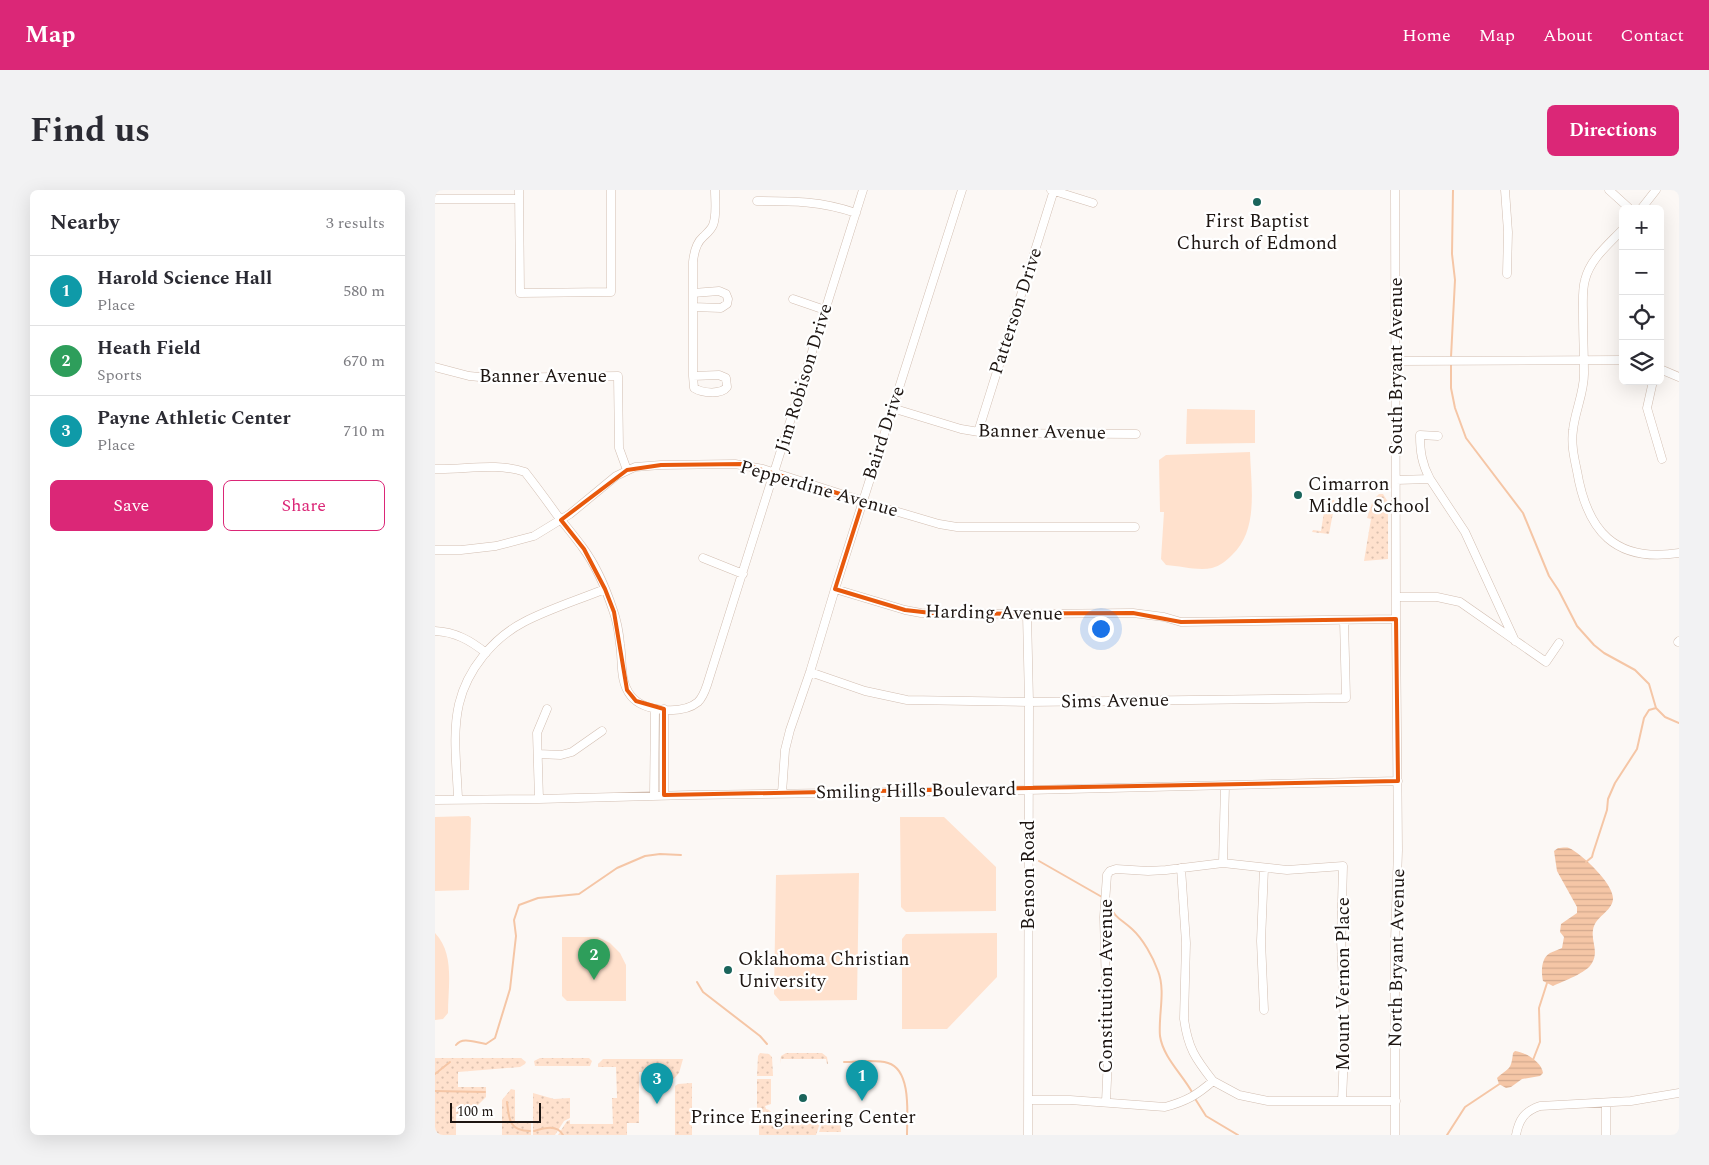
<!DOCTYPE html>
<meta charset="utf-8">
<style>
body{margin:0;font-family:Spectral,serif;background:#f2f2f3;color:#2b2b33}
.controls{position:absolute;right:15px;top:15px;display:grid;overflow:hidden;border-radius:8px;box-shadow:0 5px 20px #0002}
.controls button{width:45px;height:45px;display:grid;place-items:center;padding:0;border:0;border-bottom:1px solid #e1e1e2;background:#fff;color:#2b2b33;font:25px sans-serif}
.scale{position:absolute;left:15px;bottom:12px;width:91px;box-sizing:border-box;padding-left:5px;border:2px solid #1d1511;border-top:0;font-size:14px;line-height:18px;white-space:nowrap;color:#1d1511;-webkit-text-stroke:4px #fff;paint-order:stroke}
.you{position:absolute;left:665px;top:438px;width:18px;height:18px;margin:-12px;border:4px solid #fff;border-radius:50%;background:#1a73e8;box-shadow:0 0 0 8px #1a73e833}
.badge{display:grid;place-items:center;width:32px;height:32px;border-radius:50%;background:#db2777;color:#fff;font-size:16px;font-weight:700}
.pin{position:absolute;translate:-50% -41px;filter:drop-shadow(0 1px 2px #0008)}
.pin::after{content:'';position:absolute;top:26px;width:18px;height:15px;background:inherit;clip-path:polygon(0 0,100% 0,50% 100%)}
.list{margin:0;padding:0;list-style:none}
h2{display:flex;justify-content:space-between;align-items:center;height:65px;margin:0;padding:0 20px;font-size:21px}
h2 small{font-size:16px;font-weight:400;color:#7c7c81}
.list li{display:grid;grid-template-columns:32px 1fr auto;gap:15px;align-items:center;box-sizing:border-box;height:70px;padding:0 20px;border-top:1px solid #e1e1e2}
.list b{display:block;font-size:19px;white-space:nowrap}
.list p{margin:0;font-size:16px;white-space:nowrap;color:#7c7c81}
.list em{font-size:16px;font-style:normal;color:#7c7c81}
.actions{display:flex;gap:10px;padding:15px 20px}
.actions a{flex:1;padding:11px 0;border:1px solid #db2777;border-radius:8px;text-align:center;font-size:18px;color:#db2777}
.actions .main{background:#db2777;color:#fff}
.icon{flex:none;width:28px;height:28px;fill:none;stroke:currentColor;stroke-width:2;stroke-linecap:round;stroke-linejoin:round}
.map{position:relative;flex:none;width:1244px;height:945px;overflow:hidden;border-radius:8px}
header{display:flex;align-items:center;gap:30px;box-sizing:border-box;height:70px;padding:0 25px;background:#db2777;color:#fff}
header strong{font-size:24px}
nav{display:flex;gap:28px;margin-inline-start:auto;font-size:18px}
.intro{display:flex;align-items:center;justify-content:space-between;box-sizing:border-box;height:120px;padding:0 30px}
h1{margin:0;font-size:35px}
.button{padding:12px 22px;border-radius:8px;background:#db2777;color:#fff;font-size:18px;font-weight:700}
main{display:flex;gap:30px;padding:0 30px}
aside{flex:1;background:#fff;border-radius:8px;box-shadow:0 5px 20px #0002}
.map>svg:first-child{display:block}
.grass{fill:url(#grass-dots)}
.pitch{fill:#ffe1cd}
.water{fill:url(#water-rules)}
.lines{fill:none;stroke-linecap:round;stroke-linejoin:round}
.stream{stroke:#f5c6a6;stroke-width:2}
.minor-casing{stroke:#d2beb1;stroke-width:9}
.minor{stroke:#fff;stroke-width:8}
.marked{fill:none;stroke:#e8590c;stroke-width:4;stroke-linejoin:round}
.poi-dot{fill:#1a645b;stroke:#fff;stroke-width:2}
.labels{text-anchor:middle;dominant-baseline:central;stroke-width:4.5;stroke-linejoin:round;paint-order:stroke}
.poi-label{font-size:19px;fill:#1d1511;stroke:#fff}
.street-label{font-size:19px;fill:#1d1511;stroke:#fff}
</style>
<header>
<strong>Map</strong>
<nav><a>Home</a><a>Map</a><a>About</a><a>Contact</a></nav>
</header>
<div class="intro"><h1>Find us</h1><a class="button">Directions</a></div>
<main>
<aside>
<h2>Nearby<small>3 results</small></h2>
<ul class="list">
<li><span class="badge" style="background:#0f9aa8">1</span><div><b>Harold Science Hall</b><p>Place</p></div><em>580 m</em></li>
<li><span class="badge" style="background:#2e9e5b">2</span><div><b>Heath Field</b><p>Sports</p></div><em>670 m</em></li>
<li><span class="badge" style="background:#0f9aa8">3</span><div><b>Payne Athletic Center</b><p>Place</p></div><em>710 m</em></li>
</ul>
<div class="actions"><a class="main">Save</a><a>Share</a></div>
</aside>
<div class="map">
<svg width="1244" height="945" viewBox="0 0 1244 945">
<defs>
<pattern id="grass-dots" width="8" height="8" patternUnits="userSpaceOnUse" patternTransform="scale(1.25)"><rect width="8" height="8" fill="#ffe1cd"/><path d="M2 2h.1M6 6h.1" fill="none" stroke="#dac0af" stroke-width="1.8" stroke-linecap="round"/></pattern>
<pattern id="water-rules" width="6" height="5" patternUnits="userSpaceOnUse" patternTransform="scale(1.25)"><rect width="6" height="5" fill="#f5c6a6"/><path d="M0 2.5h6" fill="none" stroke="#d2a98e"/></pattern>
</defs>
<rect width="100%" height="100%" fill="#fcf8f5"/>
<!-- grass -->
<path class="grass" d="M944,304H948L953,312V369L929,371L936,329L932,328L938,310Z
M891,309L899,310L900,312L894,344L877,342L878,340L886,341Z
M325,863L334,864L337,867L338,886H322L323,866Z
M351,863H387L392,867L393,874H392L391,869H346L345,874L346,866Z
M0,868H86L91,872L90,874L85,877L23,882V897H51V907L35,923L21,924V945H0Z
M105,868H154L157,871L155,876H100L99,871Z
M168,869H248L244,883L235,893V882H204V933H192V945H123L132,931L135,930V934H178L177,908H182L181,877H163V874Z
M322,889H336V914L330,916L331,919L334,920L336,922H322Z
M257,893V945H240V896L243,894Z
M76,899L80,900V932H96V945H67V910Z
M98,903L119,909L135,908V928L129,931L120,945H98Z
M324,924H388L381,945H324Z
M390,924H405L406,942H384Z"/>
<!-- pitch -->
<path class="pitch" d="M752,219L820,220V253L751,254Z
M815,262C816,296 824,340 797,365C791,371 785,376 777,378C763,381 746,376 731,375L726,369L729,322H725L724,270L731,265Z
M34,626L36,628L34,700L0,701V627Z
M465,627H509L561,677V721L471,722L466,717Z
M424,683L422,810L345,811L339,804L341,685Z
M0,743C20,764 13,796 13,823L8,829L0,830Z
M562,743V787L512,839H467V749L471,744Z
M127,747H163L175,753L185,763L191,775V811H132L127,806Z"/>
<!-- water -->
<path class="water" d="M1123,658C1126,658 1131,657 1134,658C1147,664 1179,694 1178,709C1177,722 1160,726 1158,740C1156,752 1164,761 1157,773C1152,783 1128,791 1118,796L1108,791C1106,782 1106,768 1115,763C1119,761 1123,760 1127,758L1129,747L1125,742L1126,734L1142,723V717L1122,681L1119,661Z
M1080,861C1090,862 1107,872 1108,883L1105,886L1087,889L1076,897L1071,898L1064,894L1062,888C1074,877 1076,881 1078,863Z"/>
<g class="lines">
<!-- stream -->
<path class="stream" d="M1016,167L1020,90L1017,64L1018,0
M1016,172V198L1020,218L1031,248L1088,323L1114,386L1124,401L1142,436L1159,455L1169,463L1200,480L1214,494L1221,518L1230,527L1244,533
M604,671L667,707
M1151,672L1157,667L1158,663L1172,620L1173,609L1180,593L1202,559L1209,528L1214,520L1221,518
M673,714C681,729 686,729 697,739C708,749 718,767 723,781C731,801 723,826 725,846C728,867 747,884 757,902
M262,792L268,802L325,846L332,854
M21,855C28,846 41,853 51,854L60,848L75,799L81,746L79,730L84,715L103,708L144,704L182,678L210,666L225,664L246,665
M1098,870L1105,852L1104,818L1112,793
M409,872C423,872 440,869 453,873C477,880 472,926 472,945
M0,884L15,872
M0,901L50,902
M759,907L771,926L803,945
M72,912C74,929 74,941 95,941
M99,941C109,938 122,934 128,945
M1012,945L1030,917L1066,893"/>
<defs>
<path id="minor" d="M84,0L85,103L176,102V0
M616,0L658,13
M960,0L961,429L963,660L960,751V945
M1070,0L1073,42L1072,84
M1174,0L1195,19
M0,9H84
M322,11C358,11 386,11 421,23
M1206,19L1221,0
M1188,39C1174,54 1155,69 1150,90C1147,100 1148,113 1148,124C1148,144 1149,164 1149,184C1149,203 1140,221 1138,240C1136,254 1139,267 1142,281C1152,341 1180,373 1244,363
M258,103L284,101L291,104L293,109L292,114L286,118L258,117
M358,109L390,120
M961,171L1188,170
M0,177L34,186L55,188L183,186L184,258L192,280
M1225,179L1244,187
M258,186L284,185L291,188L292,197C286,205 267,203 259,198L258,186V72C259,62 261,53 268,47C272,43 276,40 278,35C282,25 280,11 280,0
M1218,191L1212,218L1227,269
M457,218L526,239L550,243L701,244
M543,242L619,0
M0,279C30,280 61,272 90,282C101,296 112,311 122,325C131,336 140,347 148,358C162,377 171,399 178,420C182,431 184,443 185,454C188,471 184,491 196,506C209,522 247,525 263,512C268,507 270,501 272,495L428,0
M995,289C987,274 985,262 985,245L1003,246
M961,290L995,289L1030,342L1080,451
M0,360H26L61,356L99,346L135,324L181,286L200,277L226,275L300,274L328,279L453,319L504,334L522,337H700
M268,368L308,384
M400,399L470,420L486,423L592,424L698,423L729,427L746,432L961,429
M961,407H1002L1025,412L1111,472L1124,453
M592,424L594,512L593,945
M0,441C20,442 35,450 51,463
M1243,452L1244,451
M375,482L430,501L472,510L594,512L911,508L909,430
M103,564L126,565L137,562L167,541
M347,603L350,560L355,540L375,482L400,399L527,0
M229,605V519
M219,606L220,519
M23,609C22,578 17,544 24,514C32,480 58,448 89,432C114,419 143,410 170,399
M104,609L102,543L112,519
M0,610L104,609L255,605L593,600L963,591
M788,673L790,596
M746,678L751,753L749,829C753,858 760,868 778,891
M829,678L826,751L829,820
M593,910H635L730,917C752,911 762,905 778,891L804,905L833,911H961
M671,912L673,867L669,727L672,685L675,681L681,679L713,681L731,680L788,673L852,680L908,676L906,750L910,838L907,911
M1081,945C1084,929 1090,921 1105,916L1196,911L1244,903
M1171,945V913"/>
</defs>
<!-- minor casing -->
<use href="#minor" class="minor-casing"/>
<!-- minor -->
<use href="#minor" class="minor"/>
</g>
<!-- marked area -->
<path class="marked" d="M308,274L428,311L400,399L470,420L505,424L698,423L746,432L961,429L963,591L229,605V519L201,511L192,500L179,422L170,399L149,359L126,330L192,280L226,275Z"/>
<!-- markers -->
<g class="poi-dot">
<circle cx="822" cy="12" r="5"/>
<circle cx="863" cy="305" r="5"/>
<circle cx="293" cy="780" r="5"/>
<circle cx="368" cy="908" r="5"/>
</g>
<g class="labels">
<!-- poi labels -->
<g class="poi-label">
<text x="822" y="31">First Baptist<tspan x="822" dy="22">Church of Edmond</tspan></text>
<text x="873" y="294" text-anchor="start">Cimarron<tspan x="873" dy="22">Middle School</tspan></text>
<text x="303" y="769" text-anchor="start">Oklahoma Christian<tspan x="303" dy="22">University</tspan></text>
<text x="368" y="927">Prince Engineering Center</text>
</g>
<!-- street labels -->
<g class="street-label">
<text transform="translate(581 121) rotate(-72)">Patterson Drive</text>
<text transform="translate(961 176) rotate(-90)">South Bryant Avenue</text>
<text x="108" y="186">Banner Avenue</text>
<text transform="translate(369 188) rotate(-73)">Jim Robison Drive</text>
<text transform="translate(607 242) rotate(1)">Banner Avenue</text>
<text transform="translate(449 243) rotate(-72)">Baird Drive</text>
<text transform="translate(384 299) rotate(16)">Pepperdine Avenue</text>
<text transform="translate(559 423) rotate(1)">Harding Avenue</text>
<text transform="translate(680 511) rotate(-1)">Sims Avenue</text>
<text transform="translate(481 601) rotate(-1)">Smiling Hills Boulevard</text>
<text transform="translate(593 685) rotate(-90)">Benson Road</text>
<text transform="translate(962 768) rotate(-89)">North Bryant Avenue</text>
<text transform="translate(908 794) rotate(-90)">Mount Vernon Place</text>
<text transform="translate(671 796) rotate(-90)">Constitution Avenue</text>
</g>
</g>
</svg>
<div class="controls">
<button>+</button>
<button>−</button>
<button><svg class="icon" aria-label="locate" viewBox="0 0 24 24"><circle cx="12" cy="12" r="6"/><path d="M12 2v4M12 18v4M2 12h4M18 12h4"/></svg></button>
<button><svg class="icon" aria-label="layers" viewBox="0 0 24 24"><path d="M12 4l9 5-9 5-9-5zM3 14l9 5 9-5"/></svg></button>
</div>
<div class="scale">100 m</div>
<div class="you"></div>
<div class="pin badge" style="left:427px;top:911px;background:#0f9aa8">1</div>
<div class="pin badge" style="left:159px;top:790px;background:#2e9e5b">2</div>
<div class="pin badge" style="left:222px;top:914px;background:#0f9aa8">3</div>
</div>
</main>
